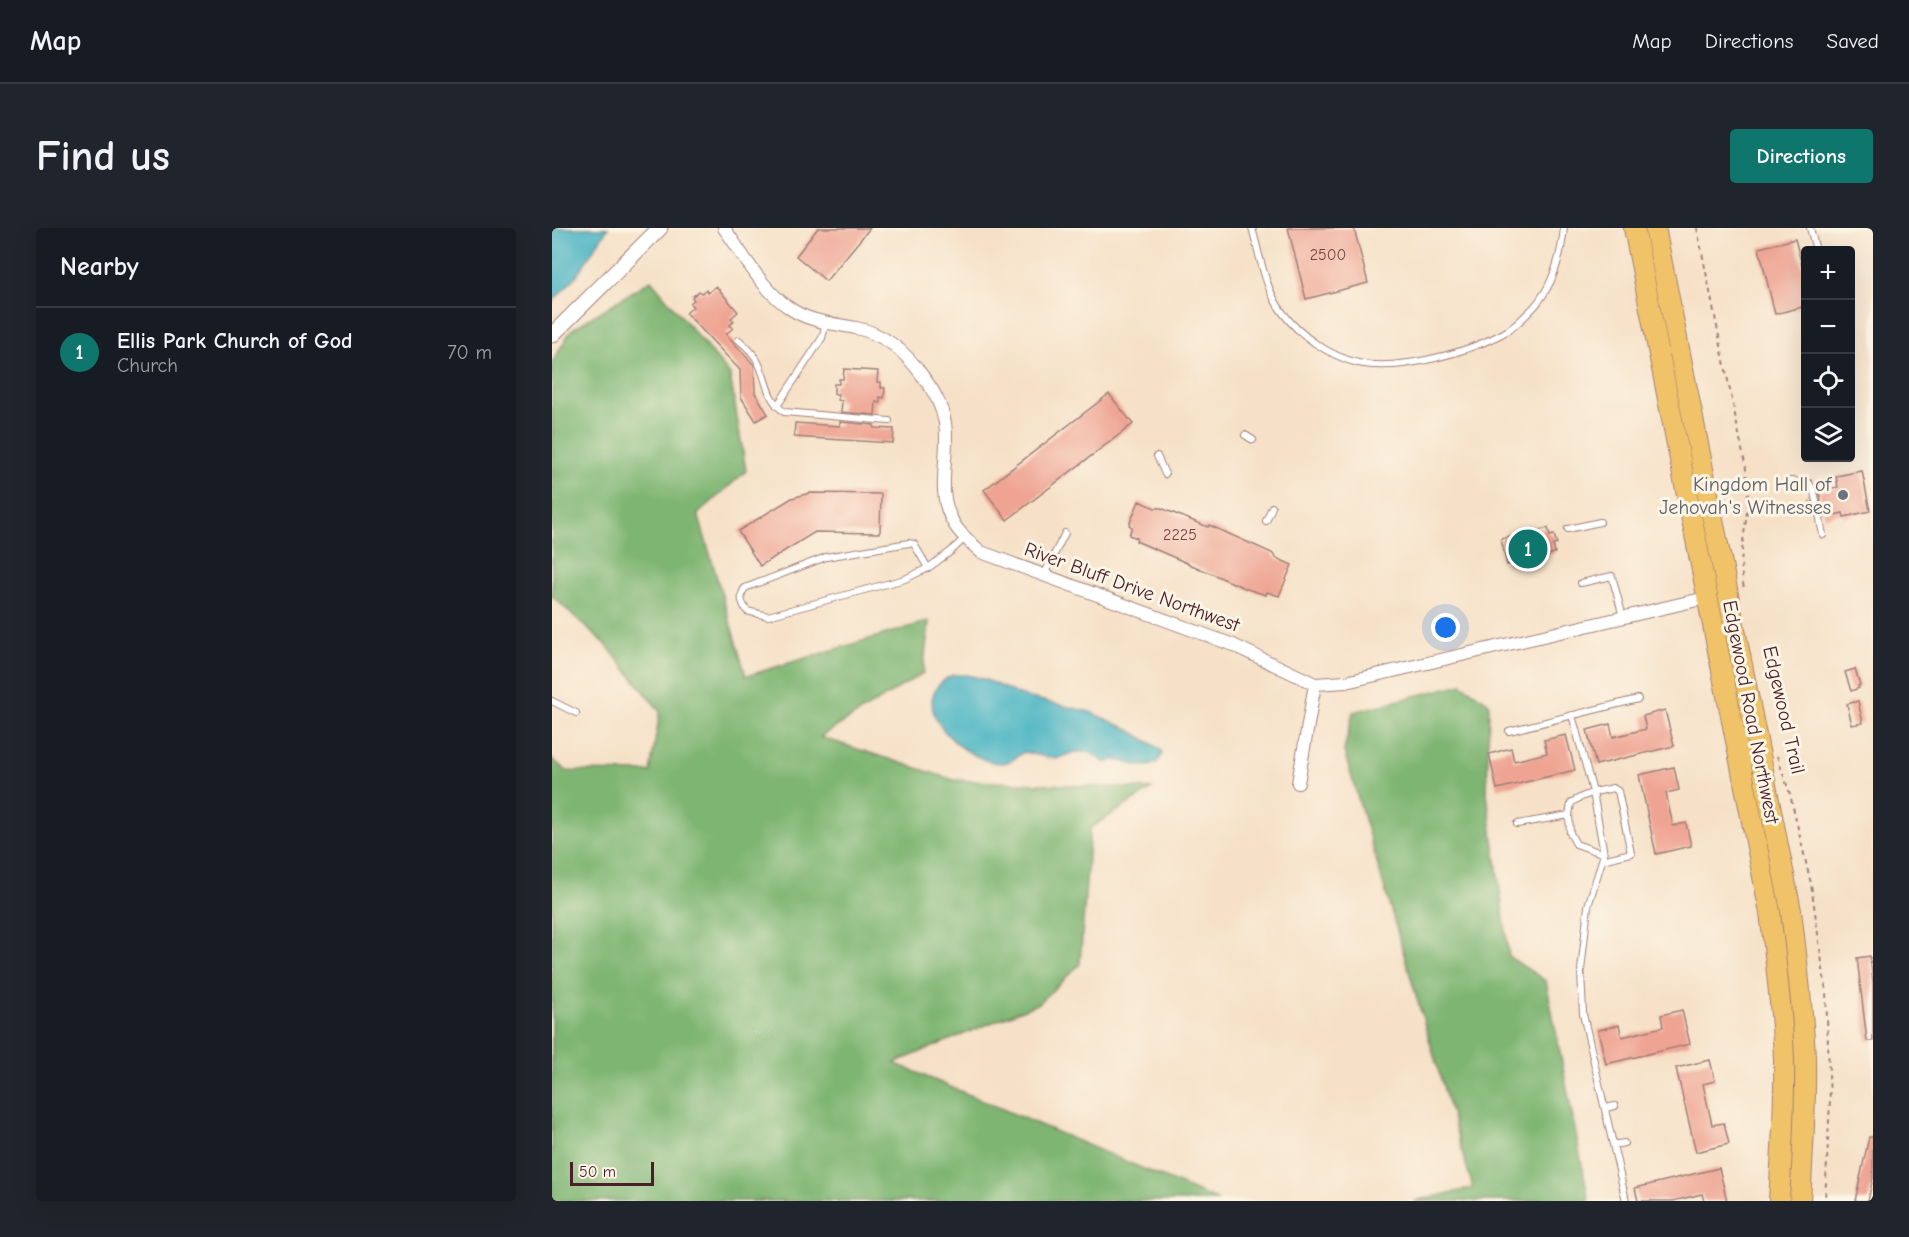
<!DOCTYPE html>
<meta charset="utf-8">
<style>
body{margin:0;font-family:"Comic Neue",sans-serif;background:#20242c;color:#f1f3f6}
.controls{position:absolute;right:18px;top:18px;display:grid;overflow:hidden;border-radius:6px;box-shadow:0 6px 24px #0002}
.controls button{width:54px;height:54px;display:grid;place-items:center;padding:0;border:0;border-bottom:2px solid #363941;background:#171b24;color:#f1f3f6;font:30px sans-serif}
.scale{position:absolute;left:18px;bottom:15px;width:84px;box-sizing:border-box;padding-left:6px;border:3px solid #4a1f2b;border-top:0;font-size:16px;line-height:21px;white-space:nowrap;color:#4a1f2b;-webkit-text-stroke:4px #fcf5e5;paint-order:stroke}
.you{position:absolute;left:894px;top:400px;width:21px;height:21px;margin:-15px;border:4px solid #fff;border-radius:50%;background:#1a73e8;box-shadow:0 0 0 9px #1a73e833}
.badge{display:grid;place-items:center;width:39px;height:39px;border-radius:50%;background:#0f766e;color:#fff;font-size:20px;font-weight:700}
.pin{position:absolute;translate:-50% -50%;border:3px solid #fff;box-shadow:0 2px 6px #0006}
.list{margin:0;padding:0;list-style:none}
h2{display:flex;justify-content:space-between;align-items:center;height:78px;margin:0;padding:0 24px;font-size:26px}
h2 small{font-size:20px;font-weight:400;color:#9ea1a6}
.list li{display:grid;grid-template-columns:39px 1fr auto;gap:18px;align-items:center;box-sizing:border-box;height:90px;padding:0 24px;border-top:2px solid #363941}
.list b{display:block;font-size:22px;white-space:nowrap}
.list p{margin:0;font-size:20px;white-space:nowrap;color:#9ea1a6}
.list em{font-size:20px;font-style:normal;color:#9ea1a6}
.icon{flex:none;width:33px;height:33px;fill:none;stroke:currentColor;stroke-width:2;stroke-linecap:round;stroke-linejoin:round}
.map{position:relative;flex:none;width:1321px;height:973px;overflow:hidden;border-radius:6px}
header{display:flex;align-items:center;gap:36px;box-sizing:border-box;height:84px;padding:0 30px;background:#171b24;border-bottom:2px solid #363941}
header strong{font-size:28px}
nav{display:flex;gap:33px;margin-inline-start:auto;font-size:21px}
.intro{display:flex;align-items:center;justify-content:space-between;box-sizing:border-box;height:144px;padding:0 36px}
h1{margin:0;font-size:42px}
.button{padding:15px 27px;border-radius:6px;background:#0f766e;color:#fff;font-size:21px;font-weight:700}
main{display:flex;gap:36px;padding:0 36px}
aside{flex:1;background:#171b24;border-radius:6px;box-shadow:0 6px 24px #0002}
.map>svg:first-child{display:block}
.forest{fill:#7eb572;stroke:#646a4e;stroke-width:1.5}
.water{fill:#46b3c3;stroke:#486977;stroke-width:1.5}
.building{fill:#efa493}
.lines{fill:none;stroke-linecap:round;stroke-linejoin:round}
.service-casing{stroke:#a0807a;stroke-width:8}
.minor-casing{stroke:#a0807a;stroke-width:14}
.tertiary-casing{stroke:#a0807a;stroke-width:17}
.primary-casing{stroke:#a0807a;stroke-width:22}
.path{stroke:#a0807a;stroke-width:2;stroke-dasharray:4.5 4.5;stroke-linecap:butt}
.service{stroke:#fff;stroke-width:6}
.minor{stroke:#fff;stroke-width:12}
.tertiary{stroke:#fff;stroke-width:15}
.primary{stroke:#f1c369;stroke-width:20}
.worship-dot{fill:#6b7280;stroke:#fcf5e5;stroke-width:2}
.labels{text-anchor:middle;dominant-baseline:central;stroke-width:6;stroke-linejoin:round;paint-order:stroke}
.number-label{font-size:16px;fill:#734045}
.worship-label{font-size:20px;fill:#5b616d;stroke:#fcf5e5;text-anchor:end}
.street-label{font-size:20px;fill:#4a1f2b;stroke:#fcf5e5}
</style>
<header>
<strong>Map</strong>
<nav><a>Map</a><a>Directions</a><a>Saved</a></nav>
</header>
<div class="intro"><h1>Find us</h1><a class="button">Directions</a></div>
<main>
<aside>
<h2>Nearby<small></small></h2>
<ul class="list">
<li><span class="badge">1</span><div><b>Ellis Park Church of God</b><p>Church</p></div><em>70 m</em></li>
</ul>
</aside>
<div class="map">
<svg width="1321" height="973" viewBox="0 0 1321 973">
<rect width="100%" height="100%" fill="#fcf5e5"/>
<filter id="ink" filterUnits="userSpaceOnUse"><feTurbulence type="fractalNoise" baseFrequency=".0167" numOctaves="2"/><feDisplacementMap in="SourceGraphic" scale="12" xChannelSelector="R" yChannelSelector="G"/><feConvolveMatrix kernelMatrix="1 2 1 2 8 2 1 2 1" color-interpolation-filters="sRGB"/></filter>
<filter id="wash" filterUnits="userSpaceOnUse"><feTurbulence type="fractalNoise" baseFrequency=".008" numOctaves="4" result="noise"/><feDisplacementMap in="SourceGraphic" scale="24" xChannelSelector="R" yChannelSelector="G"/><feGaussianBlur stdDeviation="1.35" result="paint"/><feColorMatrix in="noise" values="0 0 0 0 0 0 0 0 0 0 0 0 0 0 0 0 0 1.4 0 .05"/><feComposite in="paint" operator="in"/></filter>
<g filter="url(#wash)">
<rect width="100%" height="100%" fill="#f6e1c8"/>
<!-- forest -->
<path class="forest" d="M99,52L178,147L194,243L146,286L194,448L377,393L371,445L268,509L402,552L600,561L538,600L528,736L487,775L342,835L667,973H0V531L15,543L98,544L108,483L55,418L0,368V135L19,102Z
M910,456L937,475L935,566L957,729L994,753L1037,973H862L921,960L792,523L801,484Z"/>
<!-- water -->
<path class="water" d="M0,0H56L25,47L0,74Z
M401,447H415L432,451L470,468L538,484L576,501L605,519L610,524C606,549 577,533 562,532C560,532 555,534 553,535L539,525L530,524H522L504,531L472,524C464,528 458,536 448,535C410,533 347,473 401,447Z"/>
<g id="blocks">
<!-- building -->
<path class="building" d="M266,0H318L274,53L244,28Z
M736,0H802L816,55L754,71Z
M1243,11L1254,53V78L1223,86L1207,20Z
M164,58L186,84L179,90L182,93L178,97L181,100L174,106L202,137L203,165L216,186L204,193L189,169L188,142L134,85L141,79L138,75L142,72L140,69L147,63L149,65L154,62L156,65Z
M292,141L326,143L325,154H329V160H333L332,170L328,169V175L324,174L323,187L289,184L290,173L286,172V166H282V156H287V151H291Z
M557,166L581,196L455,292L432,262Z
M288,194L322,197V200L342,201L341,215L242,209L243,195L288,198Z
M1310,243L1318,283L1292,289L1291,285L1273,289L1271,283L1267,281L1261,287L1258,274L1263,278L1268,276L1269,272L1267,263L1286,259L1284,248Z
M258,265L329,266L328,305L263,304L208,338L186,303L240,270Z
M587,273L603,280H609L656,299L657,297L720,325L724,330L740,337L727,368L715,364L714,367L695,361L584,313L585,310L577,307L580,299L577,297Z
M996,300L998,308L1002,307L1005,316L1001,317L1003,325L955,337L949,311Z
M1303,441L1308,457L1306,458L1307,460L1299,463L1293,444Z
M1306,473L1311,495L1300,497L1295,476Z
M1113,482L1122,518L1044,537L1035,502L1058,496L1061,509L1094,501L1091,488Z
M1014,507L1023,542L945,561L937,526L959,520L962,533L995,525L992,512Z
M1122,539L1127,562L1114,565L1121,598L1134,595L1139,618L1104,626L1087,547Z
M1318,728L1321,755V813H1315L1305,730Z
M1130,782L1138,816L1054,836L1046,802L1067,797L1070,809L1111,799L1109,787Z
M1158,832L1163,853L1151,856L1160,897L1172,895L1177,916L1144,924L1124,840Z
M1317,909H1321V950L1316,973H1303Z
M1167,940L1175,973H1152L1150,966L1121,973H1086L1083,960Z"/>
</g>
</g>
<g filter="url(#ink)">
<use href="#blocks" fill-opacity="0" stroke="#a0807a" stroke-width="1.5"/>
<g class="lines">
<defs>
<path id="service" d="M700,0C708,28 713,62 731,85C748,108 778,128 806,135C847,144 918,124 955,103C964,98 974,87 982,79C1001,58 1009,28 1012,0
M1258,0L1264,22
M187,112C194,118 202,125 206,134C216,154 213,168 232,184L337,193
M225,178L270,110L274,95
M693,207L701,212
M605,228L613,246
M1239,253L1257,255L1262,264L1264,273
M1267,286L1271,307
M714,293L720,279
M1016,301L1048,294
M376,340L362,316L357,315L274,329L193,360C187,368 189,375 195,383L216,388L353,351L376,340L398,324L413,310
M492,347L513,305
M1029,355L1060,348L1071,389
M0,473L24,485
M1020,487L1041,564L1052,626L1036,678L1029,743L1031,786L1074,973
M957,503L1086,471
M1017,587L1018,605L1024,616L1052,626
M965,596L1017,587L1019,575C1032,566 1046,563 1061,560L1066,563L1079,625L1050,632
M1053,880L1063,878
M1061,917L1072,915"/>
<path id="minor" d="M172,0C193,29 211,64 242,83C260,94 284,96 304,100C334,106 355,125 372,150C382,163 390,178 393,195C398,226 384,261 399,290C405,304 418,314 429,324L681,417L763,456L794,454L1154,370
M746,555L763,456"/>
<path id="tertiary" d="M0,107L108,0"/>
<path id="primary" d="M1082,0L1218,684C1224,733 1230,782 1232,831C1233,878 1230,925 1227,973
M1103,0L1239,683C1245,732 1251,781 1253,830C1254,878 1251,925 1248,973"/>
</defs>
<!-- service casing -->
<use href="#service" class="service-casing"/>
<!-- minor casing -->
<use href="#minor" class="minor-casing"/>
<!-- tertiary casing -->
<use href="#tertiary" class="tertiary-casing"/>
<!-- primary casing -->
<use href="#primary" class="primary-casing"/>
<!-- path -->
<path class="path" d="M1145,0L1194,241C1195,255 1197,270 1195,284C1192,310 1186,334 1192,360
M1225,528L1238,566L1259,656L1274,763L1278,873L1273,973"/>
<!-- service -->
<use href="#service" class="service"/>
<!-- minor -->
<use href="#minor" class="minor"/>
<!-- tertiary -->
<use href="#tertiary" class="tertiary"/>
<!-- primary -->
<use href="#primary" class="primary"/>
</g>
</g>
<!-- markers -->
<circle class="worship-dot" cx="1291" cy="267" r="6"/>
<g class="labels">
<!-- number labels -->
<g class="number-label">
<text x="776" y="27">2500</text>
<text x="628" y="307">2225</text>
</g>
<!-- worship labels -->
<g class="worship-label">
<text x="1279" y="256">Kingdom Hall of<tspan x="1279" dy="23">Jehovah's Witnesses</tspan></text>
</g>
<!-- street labels -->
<g class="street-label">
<text transform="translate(580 359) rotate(20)">River Bluff Drive Northwest</text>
<text transform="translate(1232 482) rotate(77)">Edgewood Trail</text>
<text transform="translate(1199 484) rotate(79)">Edgewood Road Northwest</text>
</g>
</g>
</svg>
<div class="controls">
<button>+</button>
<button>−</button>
<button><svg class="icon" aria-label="locate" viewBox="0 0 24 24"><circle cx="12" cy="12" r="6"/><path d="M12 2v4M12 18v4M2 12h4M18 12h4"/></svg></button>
<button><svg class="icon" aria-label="layers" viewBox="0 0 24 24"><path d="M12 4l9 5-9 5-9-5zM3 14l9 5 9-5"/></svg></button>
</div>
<div class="scale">50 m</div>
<div class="you"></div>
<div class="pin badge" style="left:976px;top:321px">1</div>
</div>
</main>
